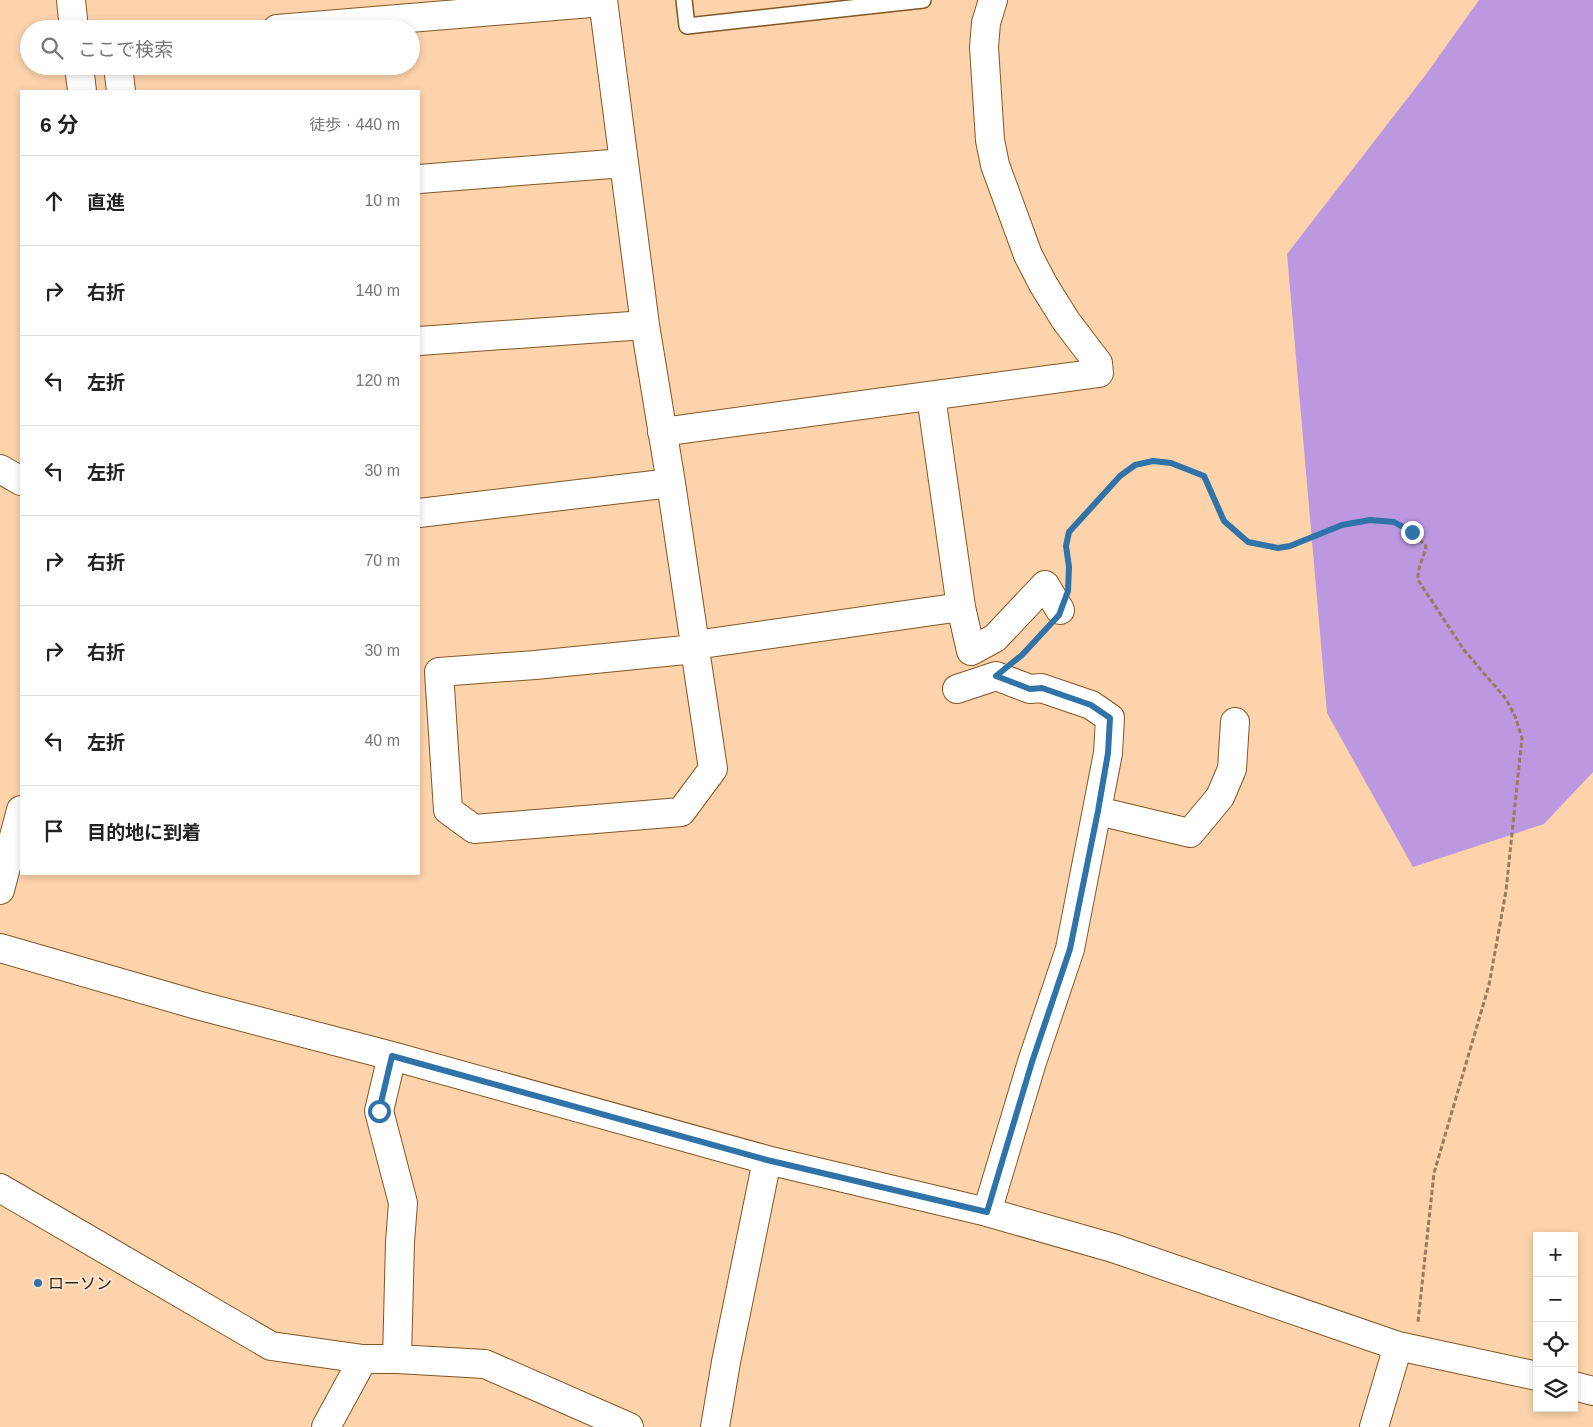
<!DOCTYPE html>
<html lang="ja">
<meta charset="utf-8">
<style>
body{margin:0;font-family:Arial,"Noto Sans JP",sans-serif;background:#f6f6f6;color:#222}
.controls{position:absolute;right:15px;bottom:15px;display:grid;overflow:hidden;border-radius:0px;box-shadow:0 2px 8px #0003}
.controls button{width:45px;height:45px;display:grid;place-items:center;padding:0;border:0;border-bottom:1px solid #e0e0e0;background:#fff;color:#222;font:25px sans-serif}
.stop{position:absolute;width:15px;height:15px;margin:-11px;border:4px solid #3073a8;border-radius:50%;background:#fff}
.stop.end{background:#3073a8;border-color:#fff;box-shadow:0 1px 5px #0008}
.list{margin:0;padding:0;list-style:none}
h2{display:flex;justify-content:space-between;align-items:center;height:65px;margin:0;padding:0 20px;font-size:21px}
h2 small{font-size:16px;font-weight:400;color:#767676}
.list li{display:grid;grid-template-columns:32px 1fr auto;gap:15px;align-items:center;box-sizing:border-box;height:90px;padding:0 20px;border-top:1px solid #e0e0e0}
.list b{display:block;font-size:19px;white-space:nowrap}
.list em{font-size:16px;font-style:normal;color:#767676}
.icon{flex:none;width:28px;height:28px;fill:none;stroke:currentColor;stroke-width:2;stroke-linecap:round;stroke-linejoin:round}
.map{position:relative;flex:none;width:1593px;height:1427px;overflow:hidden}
.search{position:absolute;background:#fff;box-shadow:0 2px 8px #0003;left:20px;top:20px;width:400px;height:55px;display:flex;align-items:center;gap:12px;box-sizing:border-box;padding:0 18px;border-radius:28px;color:#767676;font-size:19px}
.panel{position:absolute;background:#fff;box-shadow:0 2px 8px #0003;left:20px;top:90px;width:400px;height:785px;border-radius:0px}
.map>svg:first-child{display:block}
.green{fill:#bc98e1}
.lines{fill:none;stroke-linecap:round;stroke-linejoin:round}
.service-casing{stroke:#825624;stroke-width:18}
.minor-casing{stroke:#825624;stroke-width:30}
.tertiary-casing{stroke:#825624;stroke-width:30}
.path{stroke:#997b5d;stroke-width:3;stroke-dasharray:5 2.5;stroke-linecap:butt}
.service{stroke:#fff;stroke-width:15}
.minor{stroke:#fff;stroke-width:28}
.tertiary{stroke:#fff;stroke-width:28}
.route{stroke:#3073a8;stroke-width:6}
.poi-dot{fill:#3073a8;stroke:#fae5d1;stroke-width:2}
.labels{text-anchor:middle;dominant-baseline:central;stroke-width:4;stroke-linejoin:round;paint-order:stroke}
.poi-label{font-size:16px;fill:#382511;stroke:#fae5d1;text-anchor:start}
</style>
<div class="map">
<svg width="1593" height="1427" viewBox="0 0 1593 1427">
<rect width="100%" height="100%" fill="#fcd3ab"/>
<!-- green -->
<path class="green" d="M1479,0H1593V772L1544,824L1413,867L1327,713L1287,254L1427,73Z"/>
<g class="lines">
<defs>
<path id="service" d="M684,0L687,26L923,0"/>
<path id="minor" d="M603,0L645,325L671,483L695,645V649L713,769L681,812L474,829L448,810L439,672L535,665L695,649
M277,29L603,2
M118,66L121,91
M419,179L624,163
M419,341L645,325
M931,396L961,607L971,651L995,638L1045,585L1060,610
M662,432L1099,373L1098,363L1066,321L1043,284L1028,255L995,165L990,140L984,47L986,23L993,0
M0,469L21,481
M419,513L671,483
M695,645L961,607
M957,689L996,676L1030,689L1041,688L1091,705L1110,718L1108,753L1070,949L1032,1062L987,1212
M1098,811L1190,833L1220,797L1232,769L1235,722
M0,948L197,1005L392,1056L767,1160L987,1212L1113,1248L1398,1346L1537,1376
M392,1056L379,1111L403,1203L400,1242L397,1359
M0,1188L271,1346L363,1359H397L485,1364L629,1427
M1574,1386L1593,1391
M326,1427L363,1359
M715,1427L726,1362L767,1160
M1374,1427L1398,1346"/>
<path id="tertiary" d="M71,0L74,29
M79,66L82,91
M0,890L21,810"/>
</defs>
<!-- service casing -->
<use href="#service" class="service-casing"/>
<!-- minor casing -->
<use href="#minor" class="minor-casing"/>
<!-- tertiary casing -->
<use href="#tertiary" class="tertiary-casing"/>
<!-- path -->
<path class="path" d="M1069,567L1066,546L1069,532L1119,476L1135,465L1153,461L1171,463L1203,476L1224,521L1248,542L1277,548L1290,546L1342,525L1370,520L1394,522L1412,532L1426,546C1424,558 1417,567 1418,580L1464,650L1506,699L1515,716L1522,738L1506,891L1489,985L1434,1173L1418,1322
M1021,656L1038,638"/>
<!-- service -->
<use href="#service" class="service"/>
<!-- minor -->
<use href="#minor" class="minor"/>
<!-- tertiary -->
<use href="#tertiary" class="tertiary"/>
</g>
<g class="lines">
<!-- route -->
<path class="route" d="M379,1111L392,1056L767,1160L987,1212L1032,1062L1070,949L1098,811L1108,753L1110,718L1091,705L1042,688L1030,689L996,676L1022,655L1059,615L1068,591L1069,567L1066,546L1069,532L1120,476L1135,465L1153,461L1171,463L1204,476L1224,521L1248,542L1278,548L1290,546L1342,525L1370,520L1394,522L1412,532"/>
</g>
<!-- markers -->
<circle class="poi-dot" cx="38" cy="1283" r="5"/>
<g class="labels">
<!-- poi labels -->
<g class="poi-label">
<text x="48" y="1283">ローソン</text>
</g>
</g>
</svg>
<div class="controls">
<button>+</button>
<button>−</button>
<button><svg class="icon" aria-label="locate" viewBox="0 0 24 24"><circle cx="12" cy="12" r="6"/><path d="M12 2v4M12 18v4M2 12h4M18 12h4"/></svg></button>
<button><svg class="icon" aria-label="layers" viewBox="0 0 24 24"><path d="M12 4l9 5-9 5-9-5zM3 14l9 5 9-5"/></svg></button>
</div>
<div class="stop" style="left:379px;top:1111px"></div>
<div class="stop end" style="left:1412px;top:532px"></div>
<div class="search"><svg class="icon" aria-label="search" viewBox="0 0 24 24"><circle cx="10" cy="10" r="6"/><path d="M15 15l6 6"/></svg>ここで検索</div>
<section class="panel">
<h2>6 分<small>徒歩 · 440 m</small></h2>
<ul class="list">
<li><svg class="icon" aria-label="ahead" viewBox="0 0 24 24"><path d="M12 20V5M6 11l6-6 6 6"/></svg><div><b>直進</b></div><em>10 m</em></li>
<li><svg class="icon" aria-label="right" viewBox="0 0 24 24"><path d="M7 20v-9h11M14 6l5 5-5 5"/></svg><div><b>右折</b></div><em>140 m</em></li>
<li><svg class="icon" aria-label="left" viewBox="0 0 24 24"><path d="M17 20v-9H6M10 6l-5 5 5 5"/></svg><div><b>左折</b></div><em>120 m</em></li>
<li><svg class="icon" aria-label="left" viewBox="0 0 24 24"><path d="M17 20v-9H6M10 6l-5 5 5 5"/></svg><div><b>左折</b></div><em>30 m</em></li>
<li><svg class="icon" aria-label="right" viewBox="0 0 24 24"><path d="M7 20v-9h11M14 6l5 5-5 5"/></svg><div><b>右折</b></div><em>70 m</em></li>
<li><svg class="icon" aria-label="right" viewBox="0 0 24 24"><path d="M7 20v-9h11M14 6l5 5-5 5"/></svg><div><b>右折</b></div><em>30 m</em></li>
<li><svg class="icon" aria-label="left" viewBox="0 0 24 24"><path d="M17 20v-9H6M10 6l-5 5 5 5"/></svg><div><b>左折</b></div><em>40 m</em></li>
<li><svg class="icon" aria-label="arrive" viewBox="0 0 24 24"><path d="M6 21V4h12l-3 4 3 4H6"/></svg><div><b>目的地に到着</b></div></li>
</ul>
</section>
</div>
